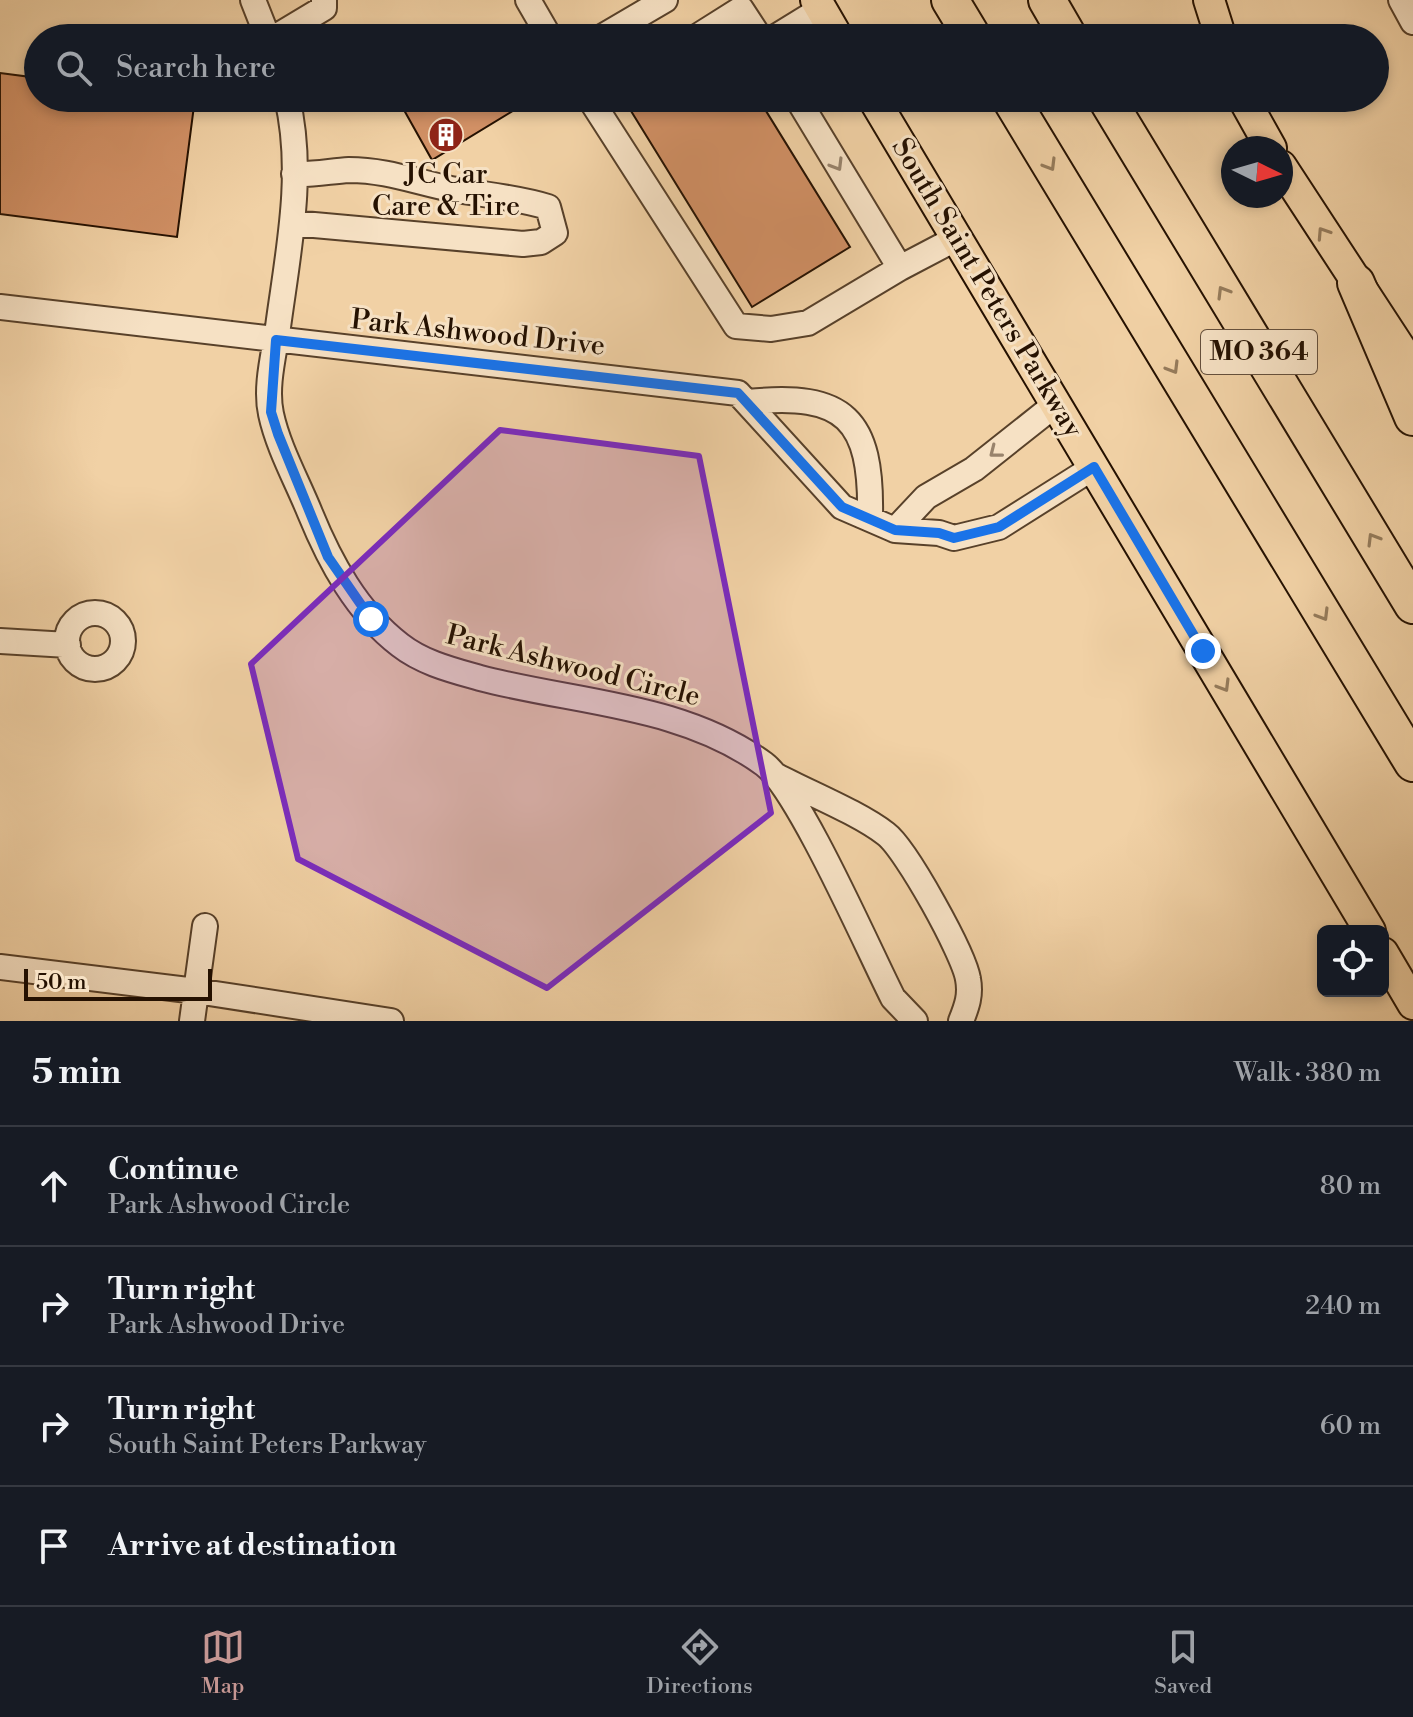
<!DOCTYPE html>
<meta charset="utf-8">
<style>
body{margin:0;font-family:"Libre Bodoni",serif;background:#20242c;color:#f1f3f6}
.controls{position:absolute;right:24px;bottom:24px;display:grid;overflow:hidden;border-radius:12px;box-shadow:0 4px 12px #0003}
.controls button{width:72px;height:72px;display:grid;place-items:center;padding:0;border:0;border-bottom:2px solid #363941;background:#171b24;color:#f1f3f6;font:40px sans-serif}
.compass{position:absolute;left:1221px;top:136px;width:72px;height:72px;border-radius:50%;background:#171b24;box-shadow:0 4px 12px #0003;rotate:95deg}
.scale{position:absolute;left:24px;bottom:20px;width:188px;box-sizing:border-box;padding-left:8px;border:4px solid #251101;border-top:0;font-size:22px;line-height:28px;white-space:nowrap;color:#251101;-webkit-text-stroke:6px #f6e1c4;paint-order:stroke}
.stop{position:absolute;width:24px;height:24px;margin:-18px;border:6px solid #1a73e8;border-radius:50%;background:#fff}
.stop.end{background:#1a73e8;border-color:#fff;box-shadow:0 2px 8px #0008}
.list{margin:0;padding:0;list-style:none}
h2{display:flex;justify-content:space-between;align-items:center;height:104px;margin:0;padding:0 32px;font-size:34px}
h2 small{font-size:26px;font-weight:400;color:#9ea1a6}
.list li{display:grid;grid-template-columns:52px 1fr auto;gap:24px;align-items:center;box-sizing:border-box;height:120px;padding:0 32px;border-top:2px solid #363941}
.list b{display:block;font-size:30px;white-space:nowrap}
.list p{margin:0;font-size:26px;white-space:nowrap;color:#9ea1a6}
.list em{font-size:26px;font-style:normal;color:#9ea1a6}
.icon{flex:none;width:44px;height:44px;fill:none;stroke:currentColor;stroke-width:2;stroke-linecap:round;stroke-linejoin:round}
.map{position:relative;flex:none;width:1413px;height:1021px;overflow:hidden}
.search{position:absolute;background:#171b24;box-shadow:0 4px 12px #0003;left:24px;right:24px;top:24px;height:88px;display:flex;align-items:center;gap:20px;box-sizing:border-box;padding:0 28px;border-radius:44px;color:#9ea1a6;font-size:30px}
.sheet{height:584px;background:#171b24}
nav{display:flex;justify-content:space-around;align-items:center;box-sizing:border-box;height:112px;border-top:2px solid #363941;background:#171b24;font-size:22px;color:#9ea1a6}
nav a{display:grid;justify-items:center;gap:4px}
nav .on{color:#c59692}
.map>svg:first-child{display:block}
.building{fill:#d19065;stroke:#251101;stroke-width:2}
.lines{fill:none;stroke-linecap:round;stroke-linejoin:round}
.minor-casing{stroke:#58412a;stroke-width:28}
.major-casing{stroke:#251101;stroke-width:34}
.highway-casing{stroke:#251101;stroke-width:40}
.minor{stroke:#f6e1c4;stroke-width:24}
.major{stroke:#f1d1a5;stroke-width:30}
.highway{stroke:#f1d1a5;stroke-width:36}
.oneway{stroke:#98836c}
.oneway2{stroke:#957b5b}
.route{stroke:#1a73e8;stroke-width:10}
.marked{fill:#7b2cbf;fill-opacity:0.2;stroke:#7b2cbf;stroke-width:6;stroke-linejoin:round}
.labels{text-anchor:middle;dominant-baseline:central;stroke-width:6;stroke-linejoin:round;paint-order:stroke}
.shield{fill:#f6e1c4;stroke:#644f3c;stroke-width:2}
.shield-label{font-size:26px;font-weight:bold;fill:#251101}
.poi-label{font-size:28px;fill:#251101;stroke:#f6e1c4}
.street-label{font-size:28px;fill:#251101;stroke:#f6e1c4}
</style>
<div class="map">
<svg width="1413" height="1021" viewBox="0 0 1413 1021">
<rect width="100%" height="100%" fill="#f1d1a5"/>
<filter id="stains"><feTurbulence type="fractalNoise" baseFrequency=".0025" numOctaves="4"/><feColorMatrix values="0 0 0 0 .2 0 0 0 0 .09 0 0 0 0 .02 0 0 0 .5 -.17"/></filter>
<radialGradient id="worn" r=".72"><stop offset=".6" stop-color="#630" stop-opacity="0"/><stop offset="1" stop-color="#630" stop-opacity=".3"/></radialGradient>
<!-- building -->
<path class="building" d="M0,73L38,78V98H195L177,237L0,214Z
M422,98H528L529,101L432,160L404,110Z
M623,98H758L850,247L752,307Z"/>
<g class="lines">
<defs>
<path id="minor" d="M253,0L268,38
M528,0L550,38
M1401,0L1413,22
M274,38L324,8V0
M600,38L665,0
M695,38L741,9L760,38
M774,38L821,9
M287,98C305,173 288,252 278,327C274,354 265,387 271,414C278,447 297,481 310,513C330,562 357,612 400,645C423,663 452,670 480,678C575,703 682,704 764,764C799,790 869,951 893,998L915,1021
M599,98L592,102L736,326L771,329L808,323L900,268L957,238
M797,98L900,268
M292,223L523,244L541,242L555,233L548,207C516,197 484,195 451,189C416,182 386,170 349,170C331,171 314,175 294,174
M0,307L738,393L842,507L895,530L939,533L954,538L999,527L1094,467
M748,402C845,392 872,419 870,516
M895,530L926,497L974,469L1056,404
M67 641a28 28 0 1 1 56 0a28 28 0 1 1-56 0Z
M0,641L68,645
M777,776C809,793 859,813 886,834C906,849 964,954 968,979C971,995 967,1006 961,1021
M0,967L196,991L391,1021
M192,1021L205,926"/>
<path id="major" d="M816,0L838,38
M1209,0L1221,38
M873,98L1370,931
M1243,98L1271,148
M1281,166L1413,368
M1383,953L1413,1004"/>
<path id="highway" d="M950,0L973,38
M1047,0L1069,38
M1010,98L1413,763
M1106,98L1413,605
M1356,283L1413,417"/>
</defs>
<!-- minor casing -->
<use href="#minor" class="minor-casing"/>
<!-- major casing -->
<use href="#major" class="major-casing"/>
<!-- highway casing -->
<use href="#highway" class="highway-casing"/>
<!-- minor -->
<use href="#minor" class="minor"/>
<!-- major -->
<use href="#major" class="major"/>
<!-- highway -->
<use href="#highway" class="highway"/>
</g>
<!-- one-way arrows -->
<defs><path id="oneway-chevron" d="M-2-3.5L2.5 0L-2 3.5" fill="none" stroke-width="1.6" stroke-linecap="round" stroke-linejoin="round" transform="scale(2)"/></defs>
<g class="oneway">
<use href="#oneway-chevron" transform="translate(837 165) rotate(59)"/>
<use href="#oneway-chevron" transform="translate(995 452) rotate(142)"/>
</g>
<g class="oneway2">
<use href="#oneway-chevron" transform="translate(1050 165) rotate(59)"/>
<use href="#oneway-chevron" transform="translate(1323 233) rotate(-123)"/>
<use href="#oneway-chevron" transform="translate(1223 292) rotate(-121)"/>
<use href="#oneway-chevron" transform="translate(1173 368) rotate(59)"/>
<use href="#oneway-chevron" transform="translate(1373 539) rotate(-121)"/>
<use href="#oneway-chevron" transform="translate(1323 615) rotate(59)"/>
<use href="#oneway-chevron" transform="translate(1224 686) rotate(59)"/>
</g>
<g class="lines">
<!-- route -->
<path class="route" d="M371,619L328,557L278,434L271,412L276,340L738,393L842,507L895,530L939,533L954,538L999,527L1094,467L1203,651"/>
</g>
<!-- marked area -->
<path class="marked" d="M500,430L699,456L771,813L547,988L298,859L251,664Z"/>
<!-- icons -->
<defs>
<symbol id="building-disc" viewBox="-11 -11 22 22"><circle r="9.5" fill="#8f2418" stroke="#f6e1c4"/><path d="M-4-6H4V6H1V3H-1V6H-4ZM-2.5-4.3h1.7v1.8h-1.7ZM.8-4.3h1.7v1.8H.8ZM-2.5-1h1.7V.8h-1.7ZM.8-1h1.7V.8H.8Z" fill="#fff"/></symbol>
</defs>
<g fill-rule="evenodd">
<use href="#building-disc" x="426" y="115" width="40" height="40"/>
</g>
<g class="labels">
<!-- shield labels -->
<rect class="shield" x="1201" y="330" width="116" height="44" rx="6"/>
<g class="shield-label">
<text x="1259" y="352">MO 364</text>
</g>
<!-- poi labels -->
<g class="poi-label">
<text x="446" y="174">JC Car<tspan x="446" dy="32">Care &amp; Tire</tspan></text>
</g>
<!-- street labels -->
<g class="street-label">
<text transform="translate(987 288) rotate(59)">South Saint Peters Parkway</text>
<text transform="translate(478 333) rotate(6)">Park Ashwood Drive</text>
<text transform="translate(573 666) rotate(14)">Park Ashwood Circle</text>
</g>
</g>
<rect width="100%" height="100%" filter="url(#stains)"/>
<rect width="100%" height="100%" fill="url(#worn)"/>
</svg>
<div class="controls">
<button><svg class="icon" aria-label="locate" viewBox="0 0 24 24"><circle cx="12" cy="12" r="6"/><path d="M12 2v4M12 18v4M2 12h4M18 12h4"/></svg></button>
</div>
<svg class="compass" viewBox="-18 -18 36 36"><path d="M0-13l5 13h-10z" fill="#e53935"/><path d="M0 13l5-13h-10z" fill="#9ea1a6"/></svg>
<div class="scale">50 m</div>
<div class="stop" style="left:371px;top:619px"></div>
<div class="stop end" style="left:1203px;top:651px"></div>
<div class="search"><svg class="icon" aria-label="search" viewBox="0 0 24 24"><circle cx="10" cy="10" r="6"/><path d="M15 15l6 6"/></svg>Search here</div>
</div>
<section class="sheet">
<h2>5 min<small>Walk · 380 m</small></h2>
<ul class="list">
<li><svg class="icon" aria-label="ahead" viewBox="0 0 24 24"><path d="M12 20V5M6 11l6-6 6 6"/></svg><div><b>Continue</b><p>Park Ashwood Circle</p></div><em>80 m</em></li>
<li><svg class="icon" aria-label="right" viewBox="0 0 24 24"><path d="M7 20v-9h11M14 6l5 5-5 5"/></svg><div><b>Turn right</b><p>Park Ashwood Drive</p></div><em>240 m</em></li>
<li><svg class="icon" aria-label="right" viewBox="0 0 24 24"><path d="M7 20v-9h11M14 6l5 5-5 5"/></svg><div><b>Turn right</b><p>South Saint Peters Parkway</p></div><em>60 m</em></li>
<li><svg class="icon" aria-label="arrive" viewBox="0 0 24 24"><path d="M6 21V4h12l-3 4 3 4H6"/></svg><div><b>Arrive at destination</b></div></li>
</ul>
</section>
<nav>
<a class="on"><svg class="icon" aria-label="map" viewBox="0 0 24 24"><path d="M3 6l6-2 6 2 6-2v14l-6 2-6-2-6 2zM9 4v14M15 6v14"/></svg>Map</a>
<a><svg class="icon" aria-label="directions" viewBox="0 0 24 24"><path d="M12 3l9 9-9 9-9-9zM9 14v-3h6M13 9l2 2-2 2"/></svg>Directions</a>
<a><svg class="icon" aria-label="saved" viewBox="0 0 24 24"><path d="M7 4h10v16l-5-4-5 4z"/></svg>Saved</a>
</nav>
